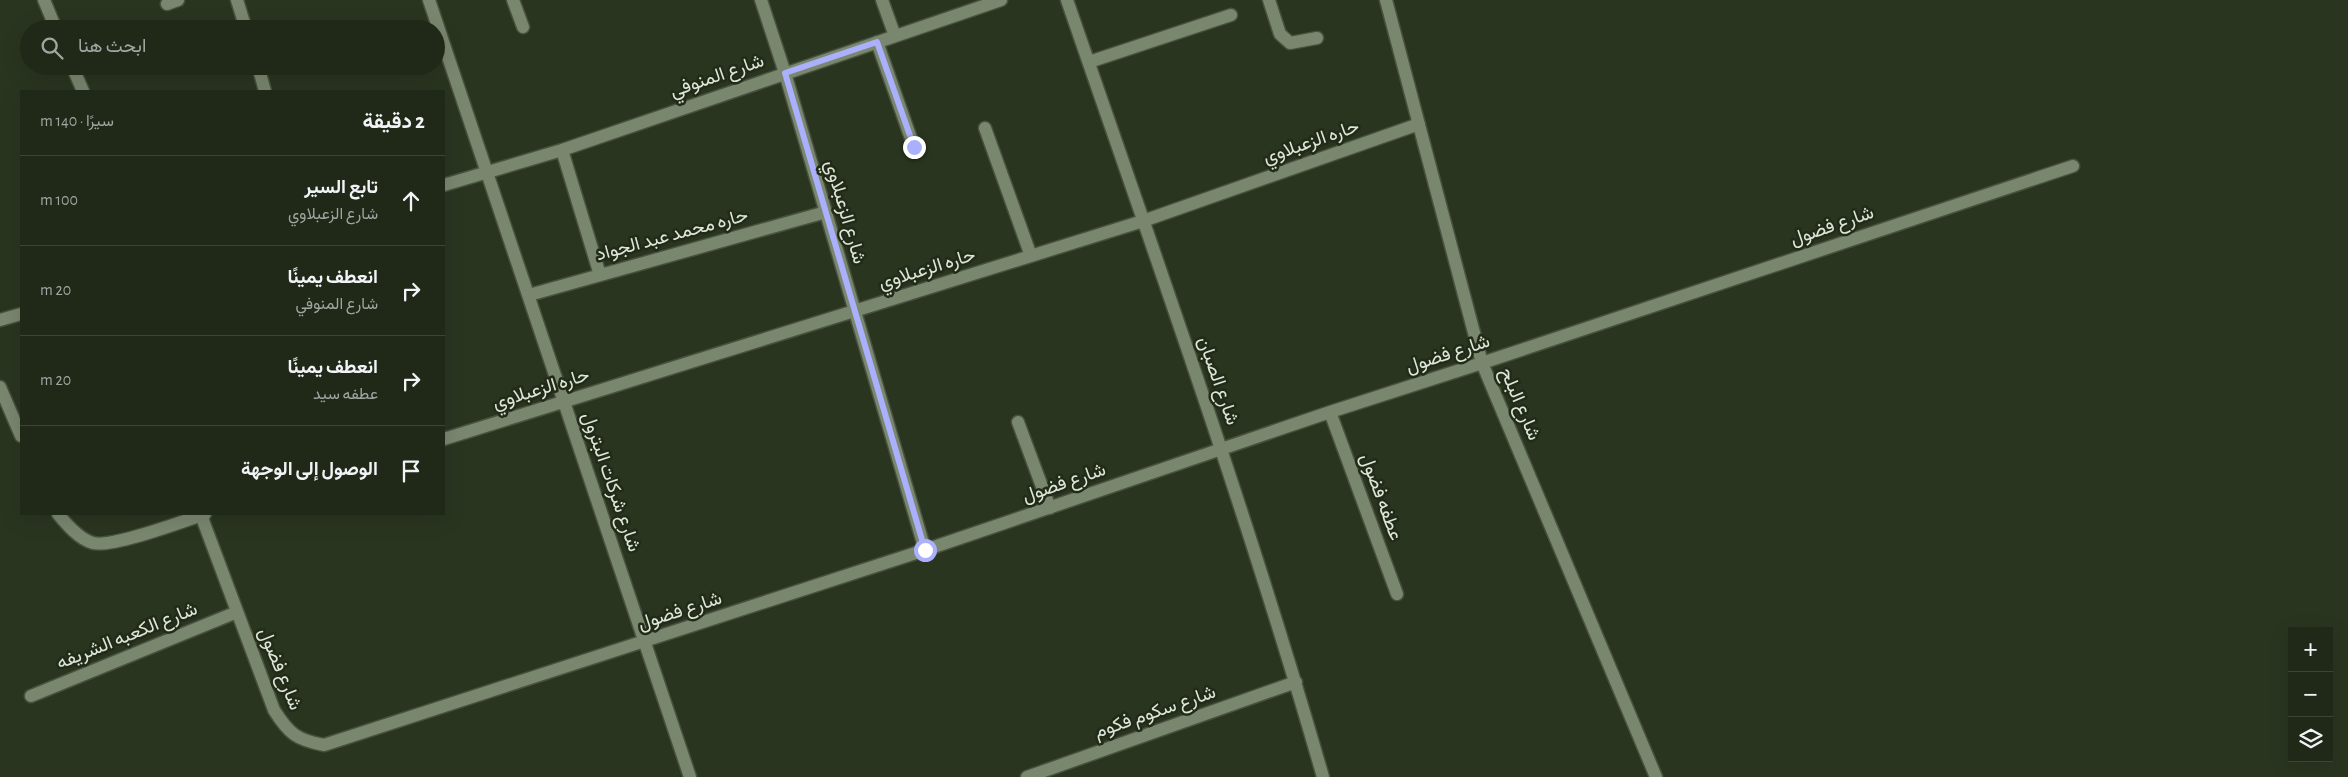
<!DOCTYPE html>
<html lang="ar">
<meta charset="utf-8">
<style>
body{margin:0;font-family:"Alegreya Sans",Vazirmatn,sans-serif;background:#283021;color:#f1f3f6;direction:rtl}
.controls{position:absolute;right:15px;bottom:15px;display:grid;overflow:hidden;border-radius:0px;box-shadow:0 5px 20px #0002}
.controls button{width:45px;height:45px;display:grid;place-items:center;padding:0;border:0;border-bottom:1px solid #3d4437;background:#202818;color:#f1f3f6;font:25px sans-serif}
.stop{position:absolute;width:15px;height:15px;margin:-11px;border:4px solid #aab0fb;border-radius:50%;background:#fff}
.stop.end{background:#aab0fb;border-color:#fff;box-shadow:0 1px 5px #0008}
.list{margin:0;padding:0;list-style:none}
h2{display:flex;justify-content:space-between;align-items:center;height:65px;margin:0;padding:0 20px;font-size:21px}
h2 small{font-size:16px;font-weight:400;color:#a2a6a2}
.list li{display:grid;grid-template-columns:32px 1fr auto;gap:15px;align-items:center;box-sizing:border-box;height:90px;padding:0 20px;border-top:1px solid #3d4437}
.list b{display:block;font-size:19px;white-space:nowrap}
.list p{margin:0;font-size:16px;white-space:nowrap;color:#a2a6a2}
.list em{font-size:16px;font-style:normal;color:#a2a6a2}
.icon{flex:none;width:28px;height:28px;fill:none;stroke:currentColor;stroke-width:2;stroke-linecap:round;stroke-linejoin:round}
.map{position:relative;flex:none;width:2348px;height:777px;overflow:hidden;direction:ltr}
.search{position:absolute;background:#202818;box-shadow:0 5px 20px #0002;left:20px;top:20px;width:425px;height:55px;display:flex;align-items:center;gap:12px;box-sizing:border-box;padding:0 18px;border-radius:28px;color:#a2a6a2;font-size:19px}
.panel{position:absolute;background:#202818;box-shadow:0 5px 20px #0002;left:20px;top:90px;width:425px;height:425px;border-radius:0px;direction:rtl}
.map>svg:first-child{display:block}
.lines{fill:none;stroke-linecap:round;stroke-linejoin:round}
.minor-casing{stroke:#48513f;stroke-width:15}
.minor{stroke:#7a876f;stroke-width:12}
.route{stroke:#aab0fb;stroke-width:6}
.labels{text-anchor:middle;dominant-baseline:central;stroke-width:5;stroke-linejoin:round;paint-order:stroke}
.street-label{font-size:19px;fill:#dfe6d9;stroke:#212b17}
</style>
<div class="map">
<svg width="2348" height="777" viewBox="0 0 2348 777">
<rect width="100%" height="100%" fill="#2a3520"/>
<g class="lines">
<defs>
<path id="minor" d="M44,0L56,29
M237,0L246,29
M429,0L690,777
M513,0L523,27
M761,0L785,73L925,550
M882,0L895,36
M1067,0C1156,258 1248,515 1323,777
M1269,0L1280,34L1290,43L1317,38
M1386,0L1482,363L1656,777
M167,4L178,0
M877,42L914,147
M1089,62L1231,15
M72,66L83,91
M258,66L265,91
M985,128L1031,256
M562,150L600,275
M444,185L562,150L1001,0
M529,295L826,212
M0,320L21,314
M0,387L21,436
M1330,412L1397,594
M1018,422L1050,508
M444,439L1143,221L1419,124
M58,514C67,525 79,539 93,543C112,548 184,521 205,514
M201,515L274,710C289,734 297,740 324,745L925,550L1330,412L1482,363L2073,166
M31,696L237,612
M1027,777L1296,682"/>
</defs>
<!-- minor casing -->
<use href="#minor" class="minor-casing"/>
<!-- minor -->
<use href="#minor" class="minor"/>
</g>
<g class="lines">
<!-- route -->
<path class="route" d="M914,147L877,42L785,73L925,550"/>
</g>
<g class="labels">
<!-- street labels -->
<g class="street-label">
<text transform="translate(717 76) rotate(-19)">شارع المنوفي</text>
<text transform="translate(1311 142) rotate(-19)">حاره الزعبلاوي</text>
<text transform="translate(845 212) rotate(74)">شارع الزعبلاوي</text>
<text transform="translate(1832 226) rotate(-19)">شارع فضول</text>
<text transform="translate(672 235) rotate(-15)">حاره محمد عبد الجواد</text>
<text transform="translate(927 269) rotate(-17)">حاره الزعبلاوي</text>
<text transform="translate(1448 354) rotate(-18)">شارع فضول</text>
<text transform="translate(1218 381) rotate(71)">شارع الصبان</text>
<text transform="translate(541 389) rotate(-17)">حاره الزعبلاوي</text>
<text transform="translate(1520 404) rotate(67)">شارع البلح</text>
<text transform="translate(611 482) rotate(71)">شارع شركات البترول</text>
<text transform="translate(1064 483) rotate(-19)">شارع فضول</text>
<text transform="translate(1381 497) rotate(70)">عطفه فضول</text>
<text transform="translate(680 611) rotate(-18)">شارع فضول</text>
<text transform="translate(127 636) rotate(-22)">شارع الكعبه الشريفه</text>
<text transform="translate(280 669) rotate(68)">شارع فضول</text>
<text transform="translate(1155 712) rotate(-19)">شارع سكوم فكوم</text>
</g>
</g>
</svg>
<div class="controls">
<button>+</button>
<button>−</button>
<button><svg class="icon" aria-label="layers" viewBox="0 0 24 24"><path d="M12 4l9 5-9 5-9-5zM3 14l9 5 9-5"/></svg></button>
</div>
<div class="stop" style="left:925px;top:550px"></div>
<div class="stop end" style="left:914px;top:147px"></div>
<div class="search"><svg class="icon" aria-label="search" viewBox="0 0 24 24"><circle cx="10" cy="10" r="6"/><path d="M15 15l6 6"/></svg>ابحث هنا</div>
<section class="panel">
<h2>2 دقيقة<small>سيرًا · 140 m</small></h2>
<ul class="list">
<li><svg class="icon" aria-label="ahead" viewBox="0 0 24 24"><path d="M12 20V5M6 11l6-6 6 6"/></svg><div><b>تابع السير</b><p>شارع الزعبلاوي</p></div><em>100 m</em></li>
<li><svg class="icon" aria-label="right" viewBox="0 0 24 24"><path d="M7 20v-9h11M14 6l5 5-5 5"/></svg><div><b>انعطف يمينًا</b><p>شارع المنوفي</p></div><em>20 m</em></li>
<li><svg class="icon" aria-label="right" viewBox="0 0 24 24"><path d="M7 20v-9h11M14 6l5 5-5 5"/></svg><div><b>انعطف يمينًا</b><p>عطفه سيد</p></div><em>20 m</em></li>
<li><svg class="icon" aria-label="arrive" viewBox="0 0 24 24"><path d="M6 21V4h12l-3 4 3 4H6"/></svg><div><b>الوصول إلى الوجهة</b></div></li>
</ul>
</section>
</div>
